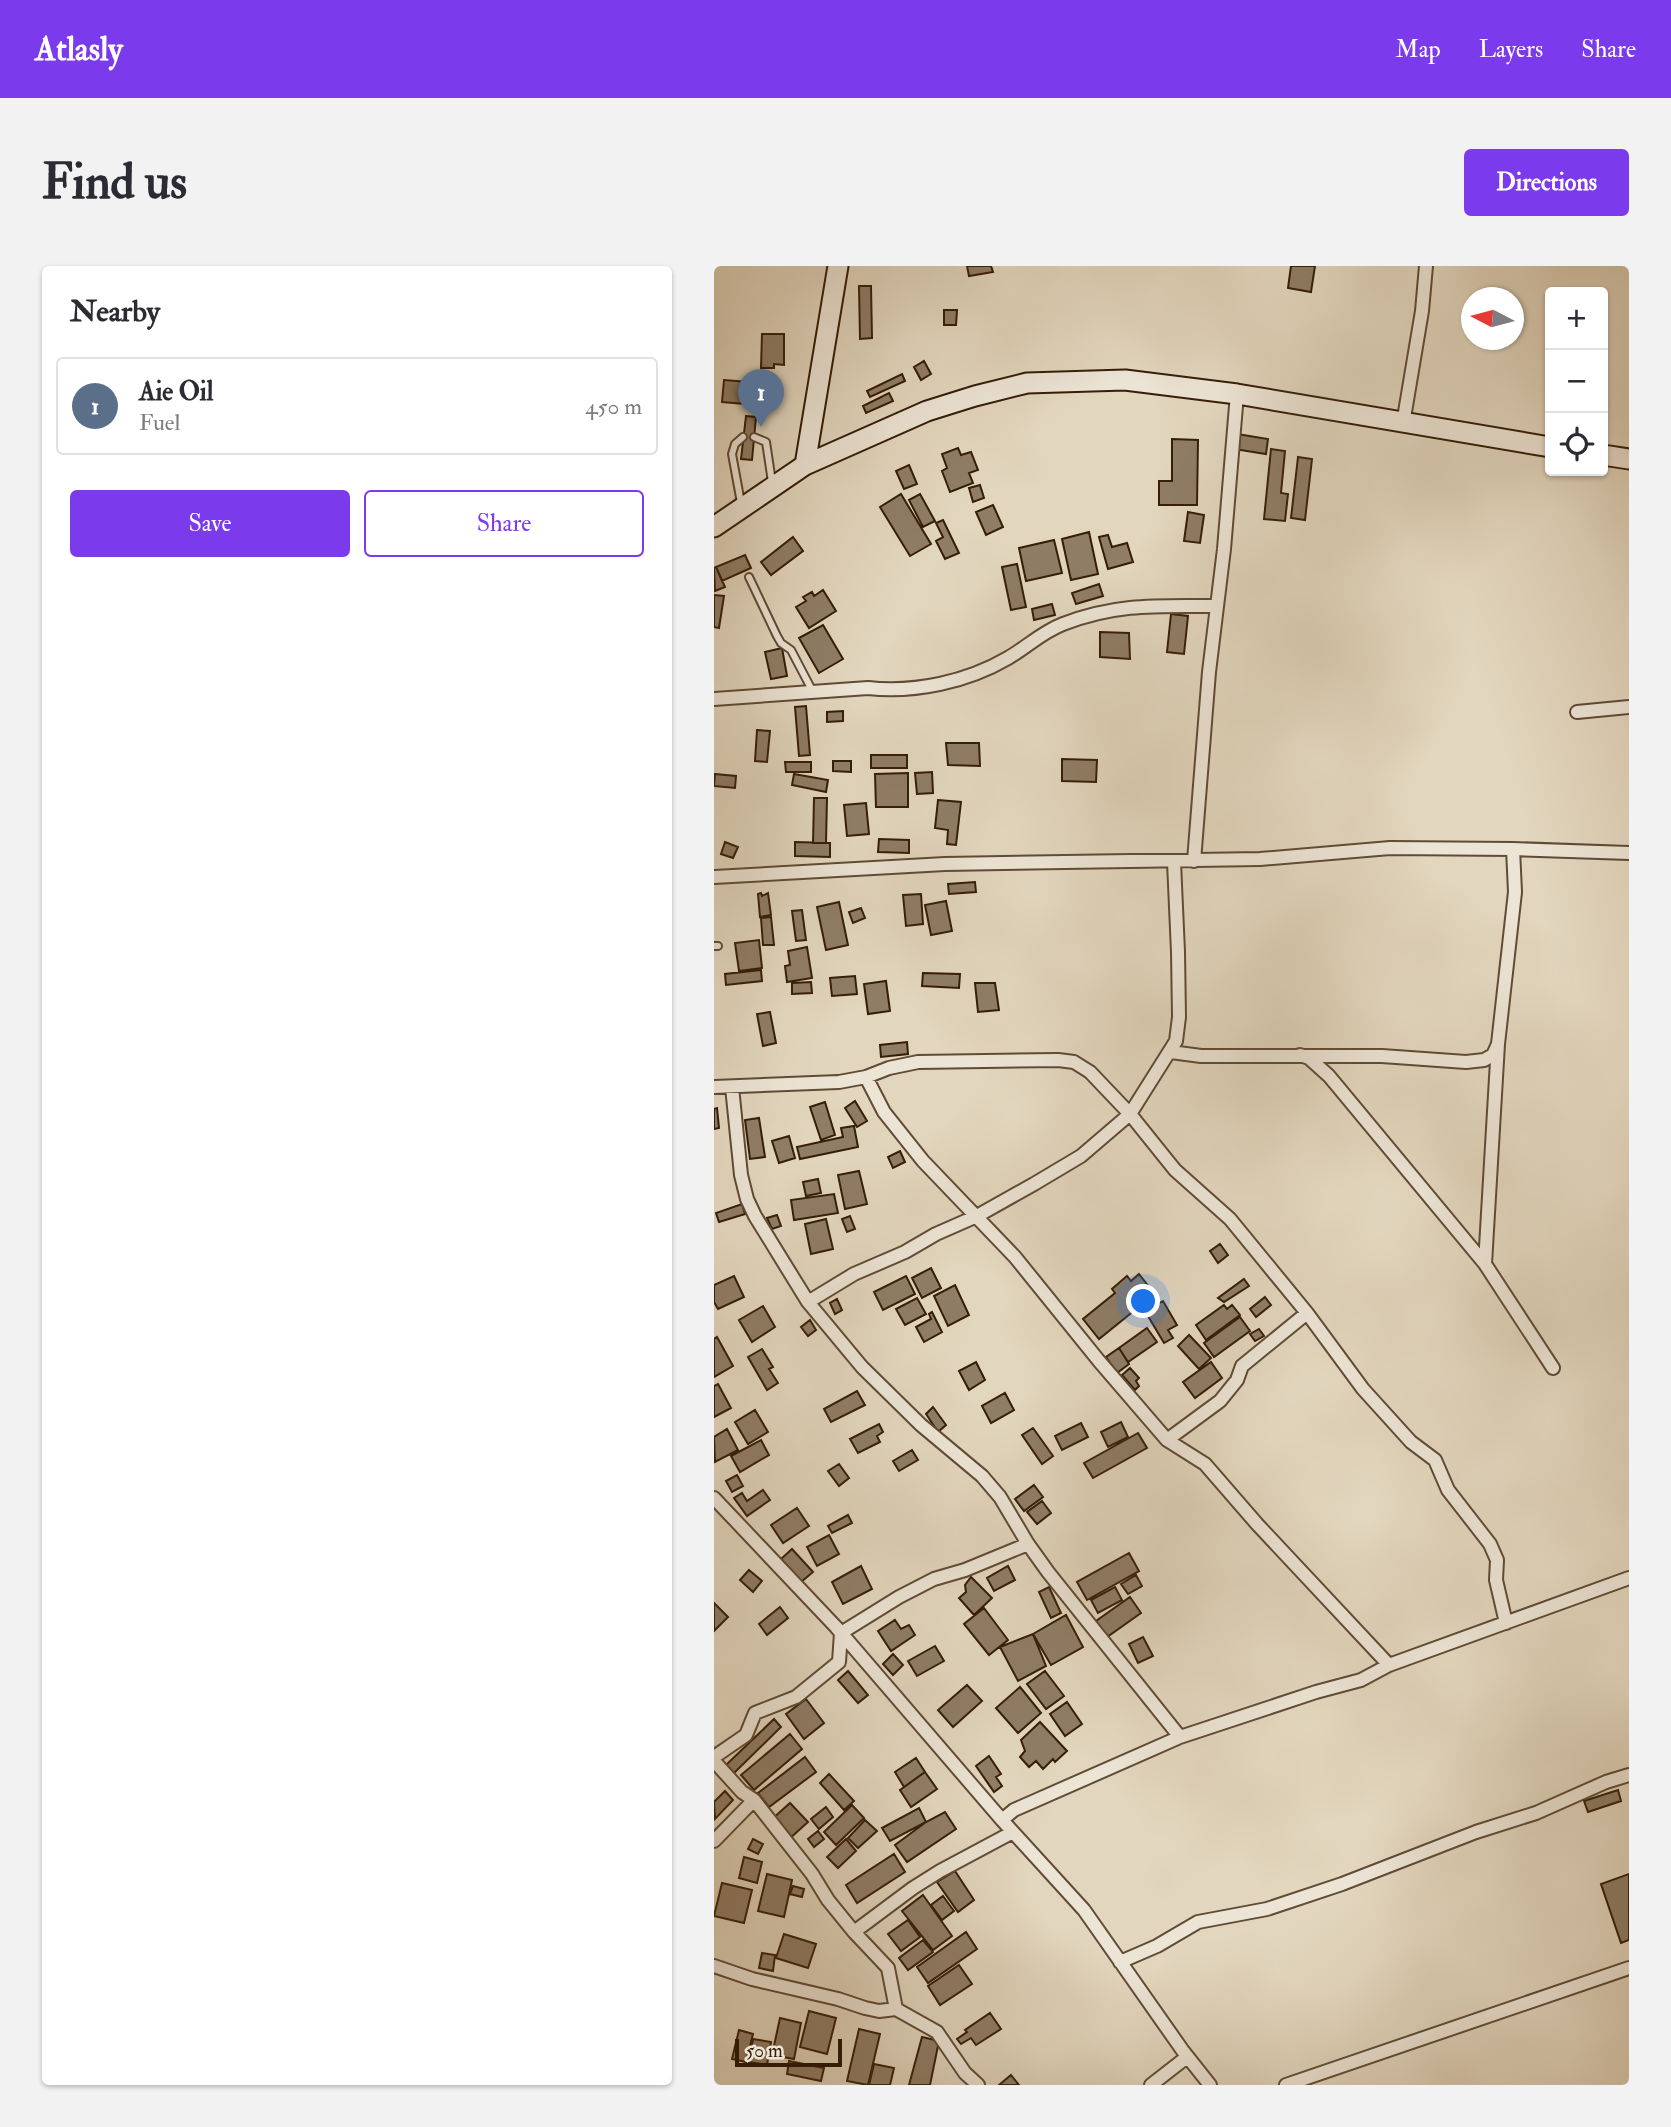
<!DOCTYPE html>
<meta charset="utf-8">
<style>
body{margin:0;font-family:"IM FELL Double Pica",serif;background:#f2f2f3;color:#2b2b33}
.controls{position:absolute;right:21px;top:21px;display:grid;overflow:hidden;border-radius:7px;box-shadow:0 2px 5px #0004}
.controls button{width:63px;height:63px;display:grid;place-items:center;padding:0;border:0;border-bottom:2px solid #e1e1e2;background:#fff;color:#2b2b33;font:35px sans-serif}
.compass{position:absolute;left:747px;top:21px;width:63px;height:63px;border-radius:50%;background:#fff;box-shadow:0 2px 5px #0004;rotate:276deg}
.scale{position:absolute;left:21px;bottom:18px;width:107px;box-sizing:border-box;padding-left:7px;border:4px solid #351d07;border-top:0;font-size:19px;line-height:24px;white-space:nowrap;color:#351d07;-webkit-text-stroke:5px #ece4d5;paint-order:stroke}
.you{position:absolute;left:430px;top:1036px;width:24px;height:24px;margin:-18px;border:5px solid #fff;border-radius:50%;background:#1a73e8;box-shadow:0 0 0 10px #1a73e833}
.badge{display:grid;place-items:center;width:46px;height:46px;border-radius:50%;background:#7c3aed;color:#fff;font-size:23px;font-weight:700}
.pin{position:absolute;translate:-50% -58px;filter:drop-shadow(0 2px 4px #0008)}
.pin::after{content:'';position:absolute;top:37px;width:24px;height:21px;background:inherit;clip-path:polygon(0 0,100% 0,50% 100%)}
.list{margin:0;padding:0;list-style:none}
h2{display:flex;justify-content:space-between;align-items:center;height:91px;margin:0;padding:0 28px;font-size:30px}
h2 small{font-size:23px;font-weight:400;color:#7c7c81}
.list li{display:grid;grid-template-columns:46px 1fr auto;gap:21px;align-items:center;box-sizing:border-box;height:98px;margin:0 14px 14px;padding:0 14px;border:2px solid #e1e1e2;border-radius:7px}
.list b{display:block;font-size:26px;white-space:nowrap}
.list p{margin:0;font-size:23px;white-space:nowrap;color:#7c7c81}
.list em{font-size:23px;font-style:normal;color:#7c7c81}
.actions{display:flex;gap:14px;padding:21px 28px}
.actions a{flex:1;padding:16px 0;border:2px solid #7c3aed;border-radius:7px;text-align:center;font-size:24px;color:#7c3aed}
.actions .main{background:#7c3aed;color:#fff}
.icon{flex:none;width:38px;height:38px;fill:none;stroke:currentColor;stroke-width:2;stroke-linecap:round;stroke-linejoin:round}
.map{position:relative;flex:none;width:915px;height:1819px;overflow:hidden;border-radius:7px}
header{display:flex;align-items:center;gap:42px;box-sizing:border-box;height:98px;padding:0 35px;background:#7c3aed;color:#fff}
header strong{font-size:33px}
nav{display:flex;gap:38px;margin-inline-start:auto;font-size:24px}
.intro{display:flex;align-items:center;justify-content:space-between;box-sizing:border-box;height:168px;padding:0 42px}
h1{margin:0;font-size:49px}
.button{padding:18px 32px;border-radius:7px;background:#7c3aed;color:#fff;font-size:24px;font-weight:700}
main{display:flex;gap:42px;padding:0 42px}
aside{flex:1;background:#fff;border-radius:7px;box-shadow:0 2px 5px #0004}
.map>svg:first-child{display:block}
.building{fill:#8f7d66;stroke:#351d07;stroke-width:2}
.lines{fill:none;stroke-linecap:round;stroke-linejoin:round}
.lane-casing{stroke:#604b35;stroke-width:10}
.street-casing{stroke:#604b35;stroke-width:16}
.secondary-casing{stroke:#351d07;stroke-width:23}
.lane{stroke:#ece4d5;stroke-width:6}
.street{stroke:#ece4d5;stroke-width:12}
.secondary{stroke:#ece4d5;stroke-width:19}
</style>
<header>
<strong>Atlasly</strong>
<nav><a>Map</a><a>Layers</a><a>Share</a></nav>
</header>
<div class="intro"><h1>Find us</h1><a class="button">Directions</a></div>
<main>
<aside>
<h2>Nearby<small></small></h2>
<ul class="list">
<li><span class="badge" style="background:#5c6f8a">1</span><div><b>Aie Oil</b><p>Fuel</p></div><em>450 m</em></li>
</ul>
<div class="actions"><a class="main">Save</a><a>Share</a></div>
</aside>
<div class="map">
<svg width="915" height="1819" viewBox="0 0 915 1819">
<rect width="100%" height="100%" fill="#e2d6be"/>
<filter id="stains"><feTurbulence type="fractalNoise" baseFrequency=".00286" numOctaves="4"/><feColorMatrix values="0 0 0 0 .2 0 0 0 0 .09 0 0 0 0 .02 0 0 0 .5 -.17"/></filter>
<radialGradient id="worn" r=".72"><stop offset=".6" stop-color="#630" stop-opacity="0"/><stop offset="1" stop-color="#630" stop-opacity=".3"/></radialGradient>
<!-- building -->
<path class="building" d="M253,0H277L279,6L255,10Z
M577,0H601L597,26L574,22Z
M145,20H157L158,72L146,73Z
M230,44H243L242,59H230Z
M48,68H70V99L60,98V102H47Z
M210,95L217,108L207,114L200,101Z
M188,108L191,115L156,131L153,125Z
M10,114L58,118L56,140L8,136Z
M175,127L179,135L152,147L149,140Z
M32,150L42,151L38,194L27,193Z
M523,168L554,173L552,188L520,183Z
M458,173L484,174L483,239H445V215H458Z
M244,182L247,189L257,186L264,204L255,207L259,217L236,226L228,205L233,202L228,188Z
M557,183L571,185L567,227L574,228L571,255L550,253Z
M584,191L598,193L591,254L577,252Z
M195,199L203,218L190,223L182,205Z
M266,219L270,232L259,236L255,222Z
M187,228L217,278L196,290L166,241Z
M206,228L221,255L209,261L195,234Z
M279,239L289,261L272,269L262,246Z
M474,246L490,249L486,277L470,275Z
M229,254L245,287L231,293L222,275L229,271L222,257Z
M375,266L384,308L357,314L348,273Z
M394,269L398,281L413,277L419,296L394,303L385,271Z
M79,271L89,285L57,309L47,296Z
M340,274L348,307L312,315L305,282Z
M31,289L37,302L8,315L2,301Z
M303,298L312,341L297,344L288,301Z
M2,301L11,321L1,325L0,302Z
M385,318L389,330L362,338L358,327Z
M109,324L122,345L95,362L82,341L92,335L89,331L98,326L100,330Z
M0,329L10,330L5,362L0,361Z
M338,338L341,349L320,354L318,343Z
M457,348L474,350L470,388L453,386Z
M109,359L129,393L105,407L85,372Z
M386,366L415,367L416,393L386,391Z
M68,382L73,410L57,413L51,386Z
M92,440L96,489L85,490L81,441Z
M129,445V455L113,456V446Z
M43,464L56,465L53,496L41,495Z
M232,477H265L266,500L234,499Z
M157,489H193V502H157Z
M348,493L383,494L382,516L348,515Z
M119,495H137V506L119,505Z
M71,496H97V506H72Z
M218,506L219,527L203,528L201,507Z
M194,507V541H162L161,508Z
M1,508L22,510L21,522L0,520Z
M80,508L114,514L112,526L78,519Z
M100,532H113L112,577H99Z
M224,534L247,536L242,579L233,578L234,564L221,562Z
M152,537L155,568L133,570L130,539Z
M165,573L195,574V587L164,586Z
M11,576L24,581L19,592L7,588Z
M81,576L116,577V591L81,590Z
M261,616L262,626L235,628L234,618Z
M47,627L48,630L54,627L57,649L46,651L44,628Z
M207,628L209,658L192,660L189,629Z
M232,635L238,665L217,669L211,639Z
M125,636L134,679L112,684L103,641Z
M147,642L151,652L139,657L135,646Z
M88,644L92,674L82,675L78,645Z
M57,651L60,679H49L47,652Z
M45,674L48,702L25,705L21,677Z
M93,681L98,712L73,716L71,700L76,699L74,685Z
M47,704L48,715L12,719L11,708Z
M209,707L246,708L245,722L208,720Z
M141,710L143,728L118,730L116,712Z
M172,715L176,745L154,748L150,718Z
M97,716L98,727L78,728V717Z
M261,717H281L285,744L264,746Z
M56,746L62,777L49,780L43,748Z
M193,776L194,788L167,791L166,779Z
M141,835L153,855L143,861L131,842Z
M111,836L121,869L107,874L96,841Z
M3,842L5,862L0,863V843Z
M45,852L51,891L36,893L31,854Z
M140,860L144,881L86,893L83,881L129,871L127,862Z
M75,870L81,892L65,897L58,875Z
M186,885L191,896L179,902L174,891Z
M145,905L153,938L131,943L124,909Z
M104,913L107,927L92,930L89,916Z
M120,928L124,947L80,954L77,934Z
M28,938L31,948L5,956L2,947Z
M63,949L67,960L58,963L53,952Z
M136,950L141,963L133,966L128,953Z
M112,953L119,983L97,988L91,958Z
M506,978L514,989L504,997L496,985Z
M217,1002L227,1022L208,1032L198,1012Z
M425,1008L443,1031L424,1047L421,1044L385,1073L369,1053L401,1027L398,1023L413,1010L417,1015Z
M20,1010L30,1031L4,1043L0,1036V1019Z
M192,1010L201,1028L169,1044L160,1026Z
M530,1013L535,1020L510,1036L504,1032Z
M241,1019L255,1049L234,1060L220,1030Z
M551,1031L557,1039L542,1051L536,1043Z
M203,1032L212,1048L191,1059L182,1043Z
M123,1033L128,1044L121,1048L116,1037Z
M449,1035L463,1059L454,1064L459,1072L450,1077L431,1045Z
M510,1039L513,1043L518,1039L526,1049L492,1074L482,1059Z
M49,1040L61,1061L38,1076L25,1054Z
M218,1046L228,1066L210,1076L202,1061L217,1053L215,1048Z
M526,1051L536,1065L500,1091L490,1077Z
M96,1054L102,1064L94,1070L87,1061Z
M433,1062L443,1076L414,1096L405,1082Z
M545,1063L550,1070L541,1075L536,1068Z
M475,1069L497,1092L485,1103L464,1080Z
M3,1071L19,1100L0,1111V1073Z
M405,1082L415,1098L403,1107L392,1091Z
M48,1083L59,1101L55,1103L64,1117L53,1124L34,1091Z
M262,1096L271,1114L255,1124L245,1105Z
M497,1096L508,1112L481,1132L469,1116Z
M416,1102L425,1112L422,1115L425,1120L421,1124L408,1109Z
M4,1118L17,1142L0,1151V1120Z
M143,1125L151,1139L117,1156L110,1143Z
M291,1127L300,1144L277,1157L268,1140Z
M219,1141L232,1159L224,1166L212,1148Z
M41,1144L54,1166L34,1178L21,1156Z
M407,1156L414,1171L394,1181L387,1166Z
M367,1157L374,1171L348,1184L341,1170Z
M165,1158L169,1166L163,1170L166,1176L144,1187L136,1173Z
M319,1162L339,1190L328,1198L308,1169Z
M13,1163L24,1184L1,1196L0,1171Z
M424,1167L433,1182L379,1212L370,1197Z
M47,1174L55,1189L26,1206L17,1190Z
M198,1184L204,1194L185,1205L179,1195Z
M125,1198L135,1212L125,1220L114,1205Z
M23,1209L29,1220L18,1226L12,1215Z
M320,1219L329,1231L310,1245L301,1233Z
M49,1224L56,1234L33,1250L20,1232L28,1227L33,1235Z
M328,1235L337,1247L323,1258L313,1246Z
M83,1242L95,1260L69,1277L57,1259Z
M134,1249L138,1257L118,1267L114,1260Z
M115,1269L125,1288L103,1300L93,1281Z
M78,1283L99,1306L87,1316L67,1293Z
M415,1287L425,1305L373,1334L363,1316Z
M147,1300L158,1323L129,1338L118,1316Z
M294,1300L301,1314L280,1325L273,1312Z
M35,1304L48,1315L39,1326L26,1314Z
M422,1309L428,1320L414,1328L407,1318Z
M257,1311L278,1332L260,1349L245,1332L252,1326L251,1319Z
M335,1321L347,1347L337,1352L325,1326Z
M401,1321L408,1334L384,1347L377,1334Z
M416,1331L427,1347L393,1371L382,1355Z
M0,1337L14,1351L0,1365Z
M66,1341L74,1352L53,1369L45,1358Z
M270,1342L294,1374L275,1389L250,1358Z
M352,1349L369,1381L337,1399L319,1368Z
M181,1354L187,1363L195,1359L201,1369L177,1385L164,1365Z
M319,1368L332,1400L304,1415L286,1381Z
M429,1371L439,1390L424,1397L415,1378Z
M221,1380L230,1395L203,1410L194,1395Z
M179,1388L189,1399L179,1409L169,1398Z
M134,1405L154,1429L144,1437L124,1414Z
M331,1405L350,1430L332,1443L313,1418Z
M253,1419L268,1435L239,1461L224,1444Z
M306,1421L327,1447L304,1467L282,1442Z
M92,1433L110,1457L90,1473L72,1448Z
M353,1436L368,1458L351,1470L336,1448Z
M60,1453L67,1461L20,1507L12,1499Z
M326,1456L353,1485L341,1496L339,1493L329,1503L322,1495L315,1501L306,1491L311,1485L307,1474Z
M76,1468L88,1483L40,1524L27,1509Z
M275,1490L287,1508L282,1511L288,1520L280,1526L262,1500Z
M91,1491L102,1506L55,1541L44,1527Z
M202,1492L211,1506L190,1521L181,1506Z
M211,1506L223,1523L197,1541L186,1524Z
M115,1508L140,1535L130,1544L106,1517Z
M904,1524L907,1535L874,1546L870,1535Z
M11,1525L19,1534L1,1553L0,1536Z
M76,1537L94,1556L74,1574L57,1554Z
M138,1539L150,1552L122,1579L110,1566Z
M112,1541L119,1551L105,1563L97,1553Z
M205,1542L212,1556L176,1575L168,1562Z
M231,1546L242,1563L193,1596L181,1579L212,1556Z
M151,1554L163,1565L144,1582L134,1572Z
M104,1565L110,1573L100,1581L94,1573Z
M39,1573L49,1578L44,1588L34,1583Z
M132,1573L142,1585L124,1602L113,1591Z
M180,1588L191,1606L143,1637L132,1619Z
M30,1591L48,1596L43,1617L25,1612Z
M241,1605L260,1634L244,1646L223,1616Z
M53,1608L78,1614L70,1651L44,1645Z
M915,1608V1674L907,1677L887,1618Z
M8,1617L38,1624L30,1657L0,1650Z
M79,1620L90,1623L88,1631L76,1628Z
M209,1629L238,1670L219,1684L188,1645Z
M229,1630L240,1645L228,1654L217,1639Z
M194,1654L206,1671L187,1685L174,1668Z
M252,1666L263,1683L214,1717L203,1701Z
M70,1668L102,1678L94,1702L62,1692Z
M209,1674L219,1686L194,1704L185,1692Z
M48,1687L61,1689L59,1705L45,1702Z
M245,1699L258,1718L226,1739L214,1720Z
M95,1745L122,1752L113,1788L86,1781Z
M276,1747L287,1763L262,1779L257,1772L247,1778L243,1773L253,1766L251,1764Z
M66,1752L87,1757L80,1793L58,1789Z
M145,1763L166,1768L154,1819L133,1815Z
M25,1764L39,1768L32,1796L18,1793Z
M208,1771L225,1775L216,1819H195Z
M39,1773L57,1776L53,1799L35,1796Z
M75,1795L110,1802L107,1815L73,1808Z
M160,1798L180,1802L176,1819H155Z
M297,1809L305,1819H285Z"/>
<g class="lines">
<defs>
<path id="lane" d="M40,171L52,176L58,216
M27,237L18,188L21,178L29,171
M35,311L63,370L67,377L77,384L99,426
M0,680H4"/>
<path id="street" d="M689,158L708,45L712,0
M0,433L154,422C201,427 253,416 294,392C313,381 328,366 349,358C403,337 445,340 502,340
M863,446L915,441
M480,595L495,406L510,283L523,128
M0,611L231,598L546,593L676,582L799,583L915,587
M457,786L487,790H668L752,796L770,794L779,789L784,778
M586,789L595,792L615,810L771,998L839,1102
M152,811L170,846L209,895L301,991L385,1095L453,1174L491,1198L543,1258L675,1399
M0,821L125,816L152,811L175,802L204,796L344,794L360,796L376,806L416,848L461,904L516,953L593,1047L649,1123L697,1176L721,1194L734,1224L776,1278L783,1294L782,1314L792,1357
M18,821L27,909L33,933L41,950L94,1036L148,1101L207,1159L268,1210L286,1231L314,1278L334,1306L466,1471
M771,998L784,778L801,626L799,583
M94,1036L140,1008L191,986L222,968L263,950L320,918L367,890L416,848L462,775L465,751L464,686L460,596
M453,1174L506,1135L523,1114L528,1100L593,1047
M0,1232L122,1361L288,1554L370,1644L469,1785L496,1819
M127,1367L185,1331L220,1313L251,1304L314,1278
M0,1491L32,1469L41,1447L82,1431L125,1396L127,1367
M0,1495L28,1526L40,1534L0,1575
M288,1554L300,1544L466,1471L602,1426L647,1414L675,1399L915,1312
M140,1666L199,1622L226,1605L299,1566
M406,1696L443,1680L484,1656L553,1643L628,1618L762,1566L822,1547L892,1516L915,1509
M0,1700L38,1713L124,1733L151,1742L165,1745L182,1743L174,1702L140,1666L114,1634L98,1608L40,1534
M182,1743L223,1766L251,1807L264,1819
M437,1819L473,1791
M572,1819L915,1702"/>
<path id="secondary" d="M889,189L915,193
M91,199L124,0
M0,261L91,199L213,145L261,130L313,117L411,114L523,128L836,181"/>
</defs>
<!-- lane casing -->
<use href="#lane" class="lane-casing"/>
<!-- street casing -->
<use href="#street" class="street-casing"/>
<!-- secondary casing -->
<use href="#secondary" class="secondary-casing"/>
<!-- lane -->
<use href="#lane" class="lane"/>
<!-- street -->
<use href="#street" class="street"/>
<!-- secondary -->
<use href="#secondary" class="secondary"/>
</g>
<rect width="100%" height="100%" filter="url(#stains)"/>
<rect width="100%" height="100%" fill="url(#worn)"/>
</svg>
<div class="controls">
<button>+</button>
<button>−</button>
<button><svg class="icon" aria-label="locate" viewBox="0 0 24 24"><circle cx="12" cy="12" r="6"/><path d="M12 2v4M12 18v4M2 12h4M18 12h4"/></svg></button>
</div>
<svg class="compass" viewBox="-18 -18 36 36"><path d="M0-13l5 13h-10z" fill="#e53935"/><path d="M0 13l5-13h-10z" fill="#7c7c81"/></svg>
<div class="scale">50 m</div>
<div class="you"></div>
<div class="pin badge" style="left:47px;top:161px;background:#5c6f8a">1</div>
</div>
</main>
